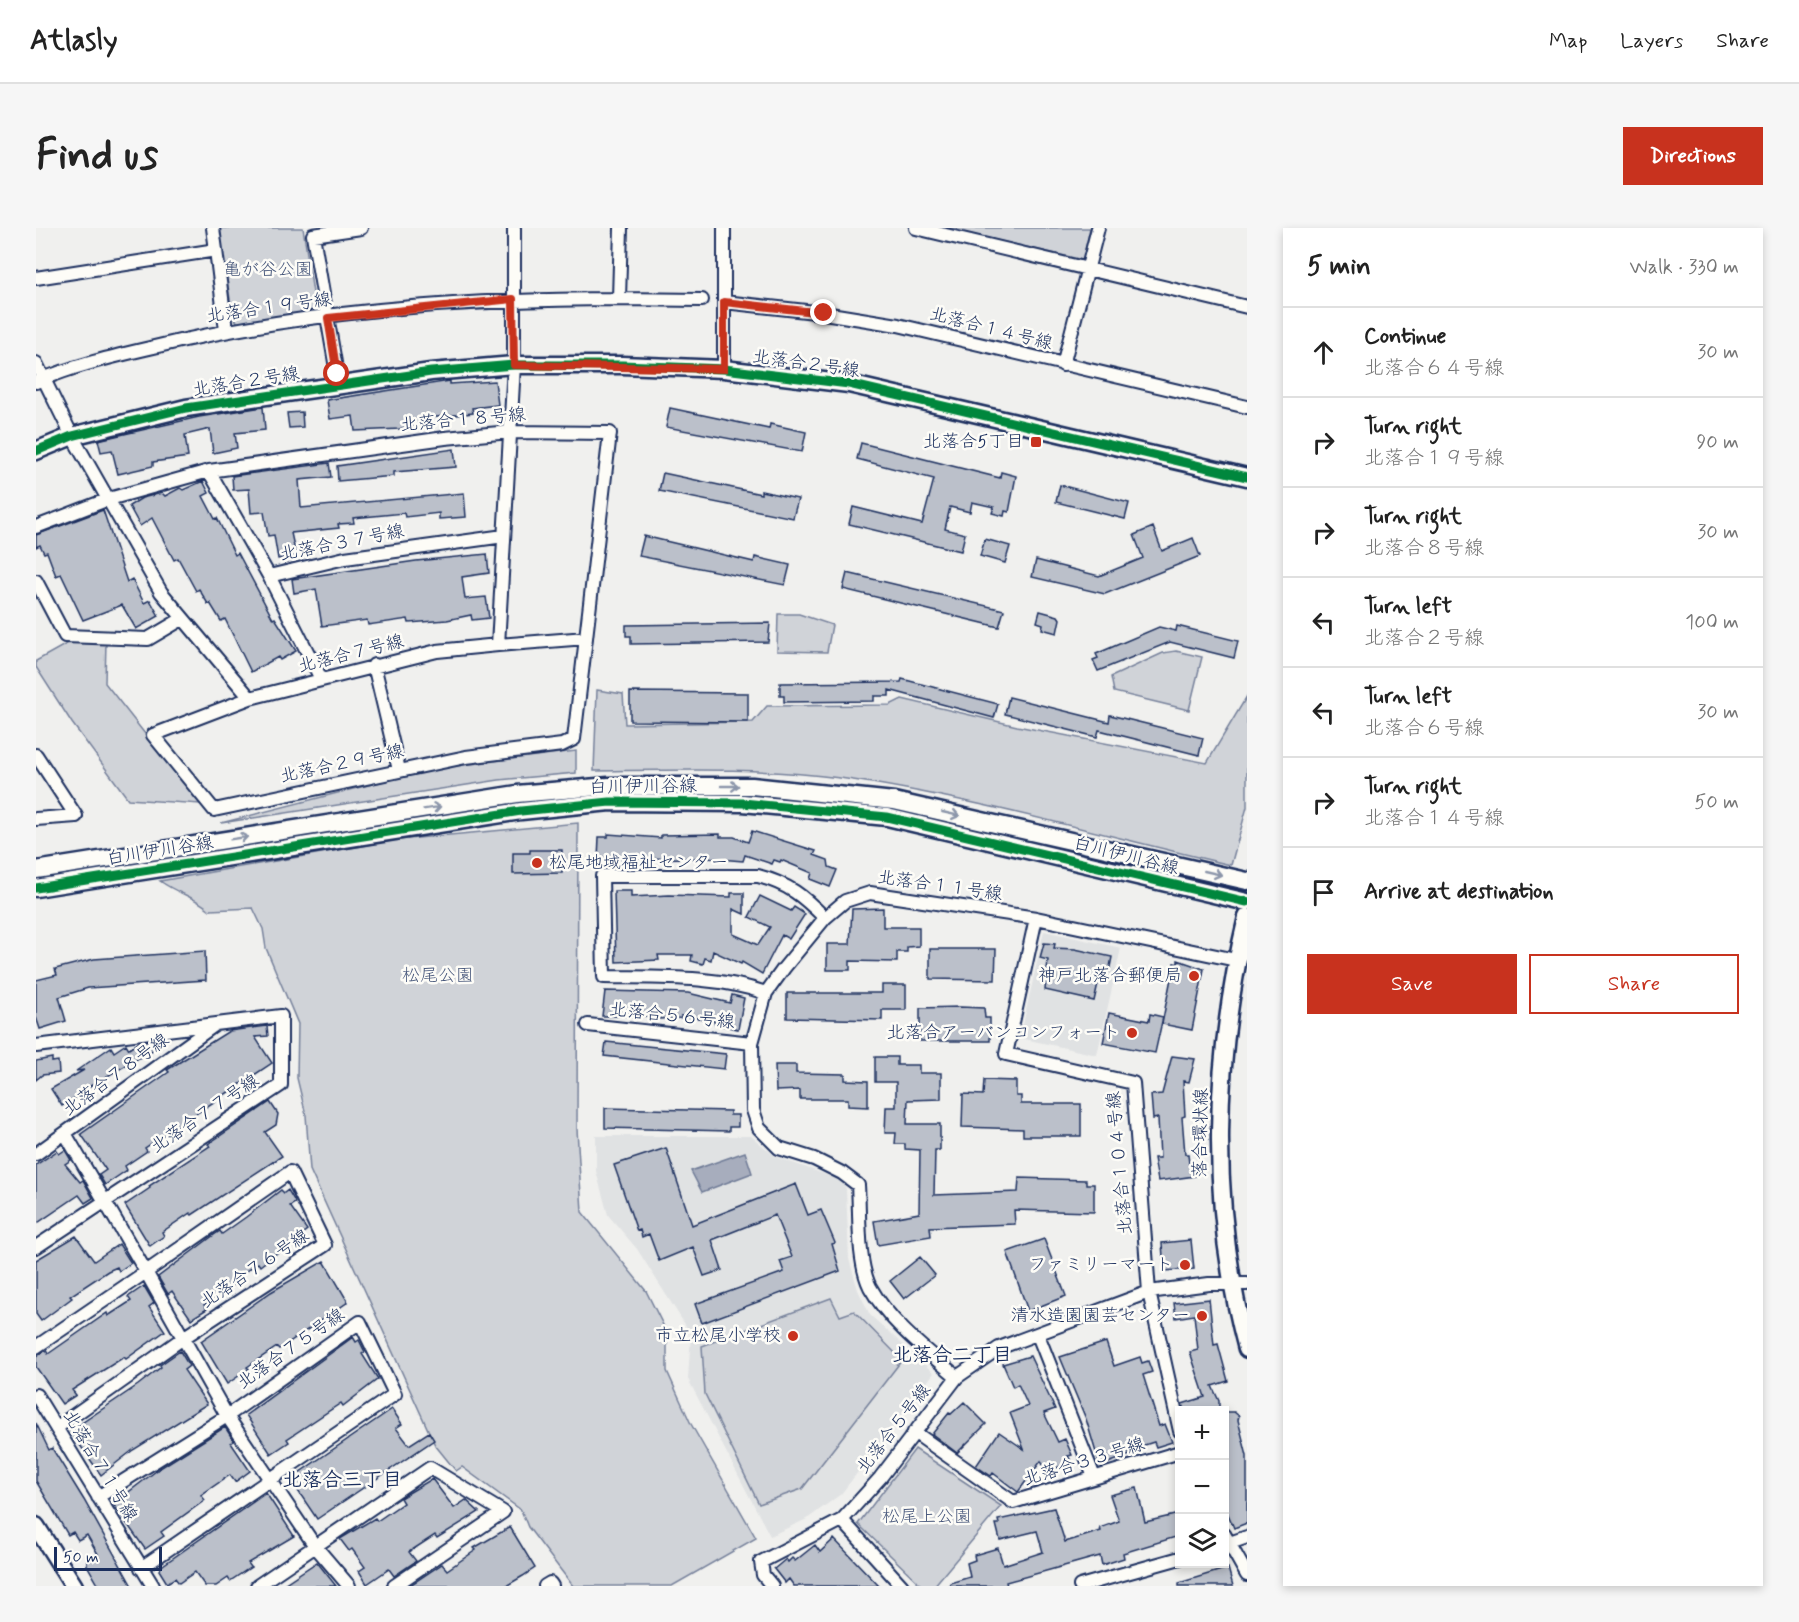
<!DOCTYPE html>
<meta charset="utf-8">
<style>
body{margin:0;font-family:Mynerve,"Klee One",sans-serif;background:#f6f6f6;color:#222}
.controls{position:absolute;right:18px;bottom:18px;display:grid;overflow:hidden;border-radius:0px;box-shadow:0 3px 9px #0003}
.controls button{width:54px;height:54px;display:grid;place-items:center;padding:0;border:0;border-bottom:2px solid #e0e0e0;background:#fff;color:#222;font:30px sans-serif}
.scale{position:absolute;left:18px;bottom:15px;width:108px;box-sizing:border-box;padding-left:6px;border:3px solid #1b2f5e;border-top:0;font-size:16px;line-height:21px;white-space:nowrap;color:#1b2f5e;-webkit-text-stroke:4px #fdfcf7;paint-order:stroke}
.stop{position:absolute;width:18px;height:18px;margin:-14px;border:4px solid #c8321e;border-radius:50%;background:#fff}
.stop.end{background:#c8321e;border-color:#fff;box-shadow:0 2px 6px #0008}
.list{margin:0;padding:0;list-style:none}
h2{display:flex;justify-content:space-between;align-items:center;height:78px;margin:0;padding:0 24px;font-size:26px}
h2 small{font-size:20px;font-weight:400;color:#767676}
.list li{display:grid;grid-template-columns:39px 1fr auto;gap:18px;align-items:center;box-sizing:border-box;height:90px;padding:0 24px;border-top:2px solid #e0e0e0}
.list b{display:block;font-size:22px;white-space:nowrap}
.list p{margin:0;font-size:20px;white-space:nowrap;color:#767676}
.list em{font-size:20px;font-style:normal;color:#767676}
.actions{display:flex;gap:12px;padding:18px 24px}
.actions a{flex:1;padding:14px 0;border:2px solid #c8321e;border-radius:0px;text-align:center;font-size:21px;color:#c8321e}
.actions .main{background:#c8321e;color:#fff}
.icon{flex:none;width:33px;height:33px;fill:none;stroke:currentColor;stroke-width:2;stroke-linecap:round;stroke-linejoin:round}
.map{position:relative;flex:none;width:1211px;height:1358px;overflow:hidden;border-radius:0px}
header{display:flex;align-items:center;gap:36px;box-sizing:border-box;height:84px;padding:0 30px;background:#fff;border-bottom:2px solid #e0e0e0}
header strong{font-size:28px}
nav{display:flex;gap:33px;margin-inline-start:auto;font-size:21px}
.intro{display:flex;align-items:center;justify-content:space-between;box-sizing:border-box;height:144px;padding:0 36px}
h1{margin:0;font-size:42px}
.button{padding:15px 27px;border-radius:0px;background:#c8321e;color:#fff;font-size:21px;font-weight:700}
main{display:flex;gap:36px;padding:0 36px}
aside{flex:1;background:#fff;border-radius:0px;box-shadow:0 3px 9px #0003}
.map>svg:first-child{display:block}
.built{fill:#e0e2e3}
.green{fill:#d0d3d8;stroke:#76819b;stroke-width:1.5}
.water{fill:#a7adbd;stroke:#6f7b97;stroke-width:1.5}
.building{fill:#bbc0ca;stroke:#1b2f5e;stroke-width:1.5}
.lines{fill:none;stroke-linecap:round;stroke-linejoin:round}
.street-casing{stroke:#1b2f5e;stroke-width:16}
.secondary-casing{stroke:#1b2f5e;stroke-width:21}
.street{stroke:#fdfcf7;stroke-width:12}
.secondary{stroke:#fdfcf7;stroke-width:16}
.cycleway-casing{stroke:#fdfcf7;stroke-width:13}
.cycleway{stroke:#00873e;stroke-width:9}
.oneway{stroke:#8c96aa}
.route{stroke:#c8321e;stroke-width:8}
.poi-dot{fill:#c8321e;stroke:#fdfcf7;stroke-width:2}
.labels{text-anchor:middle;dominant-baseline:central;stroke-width:5;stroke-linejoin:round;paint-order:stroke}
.park-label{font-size:18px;fill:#48587c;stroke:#fdfcf7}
.street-label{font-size:18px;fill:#1b2f5e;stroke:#fdfcf7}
.poi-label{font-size:18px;fill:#1b2f5e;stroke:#fdfcf7;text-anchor:end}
.neighbourhood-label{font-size:20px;font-weight:bold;fill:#1b2f5e;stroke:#fdfcf7}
</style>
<header>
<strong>Atlasly</strong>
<nav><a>Map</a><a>Layers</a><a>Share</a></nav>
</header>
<div class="intro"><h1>Find us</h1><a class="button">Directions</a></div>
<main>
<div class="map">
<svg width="1211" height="1358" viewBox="0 0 1211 1358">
<rect width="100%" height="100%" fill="#f0f0ee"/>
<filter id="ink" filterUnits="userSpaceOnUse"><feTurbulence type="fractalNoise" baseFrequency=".0167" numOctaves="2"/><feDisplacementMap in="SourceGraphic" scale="12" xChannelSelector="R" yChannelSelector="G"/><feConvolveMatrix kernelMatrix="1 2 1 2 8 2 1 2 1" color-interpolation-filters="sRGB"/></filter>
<g filter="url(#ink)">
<!-- built -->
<path class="built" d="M1008,703L1085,720L1061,827L984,810Z
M560,908H715L740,929L805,952L810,961L813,1031L822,1062L834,1087L898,1145L805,1266L771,1291L734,1308L652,1151L655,1106L601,1021L572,987L560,943Z"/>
<!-- green -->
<path class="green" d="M183,0H267L279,78L272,88L204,96L197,90Z
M908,0H1054L1047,32Z
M742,386H763L796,397L791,424L741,423Z
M70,413L69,455L164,576L92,571L36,495L0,439V433L34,414Z
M1140,423L1166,429L1153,482L1078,464L1075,449L1127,425Z
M561,462L587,466L589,496L717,494L731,478L854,477L866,471L981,498L1171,535L1211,468V579L1195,637C1066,607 935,569 804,550C723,539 640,542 558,543Z
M540,523V545L463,552L185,595L395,541Z
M542,595L541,901L546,984L610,1063L631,1105V1143L655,1196L720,1310L636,1358H537L492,1299L485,1282L426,1239L420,1243L399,1217L274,942L270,887L261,850L262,796L230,720L227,701L217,680L174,682C156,667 142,666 124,653L360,612Z
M795,1070L804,1088L818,1083L866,1132L766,1261L723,1276L669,1166L666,1118Z
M879,1221L965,1278L898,1358H886L822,1296Z"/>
<!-- water -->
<path class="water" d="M709,924L716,945L666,964L655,943Z"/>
<!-- building -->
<path class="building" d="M414,153V156L459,153L462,177L436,180L437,185L383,191V197L364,201L319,203L317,188L294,191L291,172Z
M227,179L229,202L199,205L201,220L177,225L174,201L149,207L152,229L117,234V238L82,246L76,222L65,224L62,212L163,189Z
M634,180L733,201L734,196L770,204L766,224L630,199Z
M266,184L267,199L253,200L251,185Z
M825,215L964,250L965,244L980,248L973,284L969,283L968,288L956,285L958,279L936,274L934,284L914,279L909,301L929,306L925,323L813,296L817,279L886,296L898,251L821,231Z
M418,221L420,239L358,244V248L302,253L301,238Z
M293,235L295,249L263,252L265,280L428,265L430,289L403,291V285L369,289L368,285L317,290L318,295L302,296L303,300L255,305L260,328L242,331L238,307L232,308L228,284L215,285L213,261L197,262L196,248Z
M627,245L725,266V263L762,271L757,290L623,263Z
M167,253L173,265L167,268L179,291L181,290L199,327L202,325L237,391L239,390L260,423L244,432L242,429L215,444L189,391L185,393L174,375L172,376L163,361L160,363L142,330L138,332L116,290L104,298L93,278L106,270L126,265L129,268L144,260L147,262Z
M1024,257L1093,275L1089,291L1020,274Z
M67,282L91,354L96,351L108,375L114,372L123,388L100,401L86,377L47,392L25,346L20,348L11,324L8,325L4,317L0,319V307Z
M1117,299L1126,323L1157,310L1164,328L1069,366L996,349L1000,332L1063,348L1107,330L1098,307Z
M608,308L718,334L719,329L754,337L749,357L603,328Z
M949,311L974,318L969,335L944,328Z
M451,326L453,345L426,349L429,371L450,369L453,390L436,392L435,387L411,392L373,395L372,391L332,397L331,392L286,398L280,361L258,365L256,351L380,333Z
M811,345L968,382L963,399L807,361Z
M1004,383L1022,388L1024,391L1021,405L1006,401L1007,396L1001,394Z
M734,395L732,414L595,416V408H590V397Z
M1141,398L1202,413L1198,430L1134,414L1062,443L1057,432L1062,430L1060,426L1123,399L1140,403Z
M866,451L962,476L958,490L853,462V468H838V473L748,474V468H744V455L865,454Z
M594,464L712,465V494L594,493Z
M973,469L1073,494L1074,487L1167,510L1163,527L1063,502L1061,509L969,486Z
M716,603L780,623L778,627L792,632L793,639L801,642L794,659L774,651L776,645L745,632L744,634L738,632L736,636L709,627L707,633L671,630L562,631L563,609H572V606L625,610V607L684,606V609H698L712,614Z
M494,622H526V645L477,646V625H494Z
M578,663H595V669L633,667L695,669V665H708V686L697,681V706L722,717L734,699L713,689L724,668L755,683L758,679L769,686L753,711L746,707L726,746L706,734L705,736L677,723L675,732L669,730L667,736L655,733L656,727H622L623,732L580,734Z
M847,680V699H883V718L871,719V724H861V734L814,733V742H791V716H814L816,681Z
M1008,715L1019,716L1018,720L1039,721L1076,729L1073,744L1065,742L1058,773L1009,762L1012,732L1004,730Z
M894,721H960L959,752L894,751Z
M169,723L170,752L52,760L23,769L30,793L4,801L0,789V752L21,747L19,741L58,731Z
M1142,732L1168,741L1156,802L1126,796L1138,735L1142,736Z
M846,757H870V782H846V792L751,790V765H846Z
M569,763L652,765L694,775L696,767L708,770L702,801L679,796L677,792L645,788L646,790L623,791V788H566Z
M924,779L948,780L949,790H954V813H884V780Z
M1073,785L1113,793L1114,786L1127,789L1119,825L1067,815Z
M231,798L232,808L219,809L236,835L109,920L111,923L89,938L91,942L69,957L63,947L70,942L45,906L133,844L131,842L193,803Z
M118,812L122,819L47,862L48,864L26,878L15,861L48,842L40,843L75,819L78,824L90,816L93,821L105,813Z
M570,814L690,826L688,841L568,828Z
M1136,828L1159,831L1153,854L1147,853L1149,888L1146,889L1149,926H1152L1153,936H1157L1159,948L1122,953L1118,930H1124L1122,890L1117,891L1115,867L1126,866Z
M839,829H861V837H883V845H905V871L872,872L871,896H904V922H899L898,967L982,964L983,950L1050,952V956H1058V984L978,982L979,996L894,999L895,1008L842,1017L838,993L883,985L884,922L869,921V916H859L860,905H849L850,879H860V854H839Z
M16,830V834L22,833L23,845L6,847L0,852V833Z
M739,837H760V845L809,846V852L832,853V879L812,878V871H764V862L740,863Z
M948,852L980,853V868H985V876H1045V908H987V901L926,899L927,866L947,867Z
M234,874L242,886L240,897L229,904L246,928L156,987L154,985L126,1004L128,1008L114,1018L89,977L114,960L113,958L174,918L172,916Z
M569,880L694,883V887H702V899H693V903L569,900Z
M630,920L656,997L760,956L772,987L785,982L799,1015L796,1016L804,1043L666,1095L659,1076L748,1044L744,1033L756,1029L739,987L676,1012L686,1042L668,1048L657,1019L623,1033L613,1006L606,1009L604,1002L601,1003L578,937Z
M29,922L35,932L29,936L44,954L47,952L57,970L49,975L43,967L0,996V937L21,923L23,926Z
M245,962L248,965L252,962L258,972L259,975L254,978L271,1002L224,1038L222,1035L204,1047L207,1050L168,1077L171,1081L155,1091L136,1063L132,1066L122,1049L178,1007L184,1003L186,1006L210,989Z
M40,1008L58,1033L83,1016L95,1035L83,1043L81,1039L72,1043L34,1068L36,1070L5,1093L0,1086V1032Z
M1008,1011L1030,1068L992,1083L971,1024Z
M1155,1012L1158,1041L1128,1043L1126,1015Z
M884,1029L899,1047L868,1071L854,1053Z
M288,1033L312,1074L243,1121L241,1119L211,1139L213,1141L191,1156L165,1113L235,1064Z
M108,1058L118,1075L113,1079L129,1103L90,1131L88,1129L36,1162L40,1167L26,1176L0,1139V1129L10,1122L12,1126L71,1085L72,1088L95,1073L92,1069Z
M1173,1071L1178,1117L1182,1116L1192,1153L1176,1158L1183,1173V1182H1148L1146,1176L1169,1169L1154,1124L1162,1122L1158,1087L1140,1090L1138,1075Z
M317,1109L320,1114L323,1112L329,1124L326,1126L342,1151L307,1178L305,1175L251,1211L253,1214L235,1226L210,1187Z
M1070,1114L1078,1138L1104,1129L1106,1135L1112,1133L1116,1144L1107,1147L1123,1198L1129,1196L1136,1214L1120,1219L1118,1214L1093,1222L1094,1227L1064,1238L1050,1191L1024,1129Z
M144,1123L153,1138L148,1142L171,1176L97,1222L65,1247L34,1203L102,1157L125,1139L124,1137Z
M994,1128L1019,1181L1008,1185L1022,1214L1029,1211L1036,1227L1032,1228L1035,1233L1011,1245L1005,1233L982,1264L957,1245L955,1248L940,1238L963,1204L988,1221L974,1185L992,1178L982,1156L977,1159L967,1136Z
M928,1174L950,1196L921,1225L896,1206L913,1185L915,1186Z
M356,1181L366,1196L360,1200L373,1217L393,1204L398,1212L281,1291L254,1251Z
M1188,1184H1198L1203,1188L1202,1192L1211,1228V1295L1198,1300L1188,1277Z
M0,1195L13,1222L16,1220L48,1272L96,1358H63L51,1337V1332L62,1326L51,1307L42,1312L37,1304L32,1307L0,1253Z
M189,1199L198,1213L195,1215L214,1243L199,1254L194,1247L165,1267L169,1272L125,1304L128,1308L109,1321L77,1276L124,1240Z
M396,1251L418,1280L430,1272L443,1284L401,1310L399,1307L373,1324L380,1333L358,1348L353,1341L331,1356L323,1343L329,1339L316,1321L313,1323L304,1311L339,1290L341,1293L367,1275L364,1270Z
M1101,1260L1109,1294L1143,1286V1308L1087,1325L1088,1330L1066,1337L1064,1328L970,1354L971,1358H914V1355L934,1349L931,1335L939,1332L938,1327L962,1320L967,1337L1007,1324L1001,1303L964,1312L960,1296H963L962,1292L1018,1280L1029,1314L1065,1303L1064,1300L1083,1293L1074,1267Z
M230,1265L258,1308L212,1335L215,1339L194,1353L192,1350L180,1358H169L159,1344L143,1355L139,1350L131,1355L123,1342L127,1337Z
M474,1299L499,1340L487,1348L470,1358H373L406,1336L411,1342L440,1322L438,1320Z
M798,1311L843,1358H758L753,1351L749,1355L738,1341L750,1331L752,1334L756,1330L759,1333L779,1317L784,1324Z
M281,1334L300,1358H245Z
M1192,1340L1197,1358H1143V1355Z"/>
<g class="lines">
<defs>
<path id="street" d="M177,0L180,22
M688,0V141
M880,0L1211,79
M0,50L180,22L190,102
M583,71L666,72
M688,74L788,85L862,97L1211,179
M0,135L36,208L125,364L214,470L401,423L462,417L478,137V0
M1027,137L1062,0
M301,146L277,7L325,0
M0,154C36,138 79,128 118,119C268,83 428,71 583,71L585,0
M173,243L233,348L309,330L468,308
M0,299L73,271L173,243L409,210L474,204L574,205L550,410L462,417
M233,348L285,451
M0,353L29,408L112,411L146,391
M338,437L363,542
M214,470L117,507L178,582L430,529L526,517L538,511L550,410
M0,527L40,588L0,591
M1000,690L970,826L1097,855L1113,1064L1144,1203
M730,765C677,747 623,750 568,749L566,648H722C753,656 767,668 789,690
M552,797L716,815
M0,818L245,788V857L0,1019
M0,926L180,796
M1002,1107L1058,1249
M0,1119L110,1044L191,1188L279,1318L313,1358
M921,1149C891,1123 854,1095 834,1059C821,1033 824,986 822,957L806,945L778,931L743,920L723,900L717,882L716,815L730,765L748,740L789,690L809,673L834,665L1000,690L1200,732
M0,1167L117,1358
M20,1200L147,1110L289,1017L254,944L110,1044L30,907
M878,1204L977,1274L1144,1224
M62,1269L191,1188L324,1094L359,1166L105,1340
M1188,1306L1211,1347
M1188,1317L1211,1309
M221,1358L394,1240L467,1284L358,1358
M509,1358L514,1355L516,1358
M736,1358L727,1347L725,1334L806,1292
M866,1358L806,1292L844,1250L921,1149L963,1120L1113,1064L1173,1056H1211
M1044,1358L1144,1330"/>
<path id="secondary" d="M0,223L36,208L150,180L264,163L395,144L478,137H586L688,141L813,156L1211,249
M0,642L481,566L573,558H716L858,573L1211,653
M0,660L485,583L574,574L707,575L851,589L1211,674
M1211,689C1177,831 1173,979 1211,1121
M0,1298L38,1358"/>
</defs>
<!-- street casing -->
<use href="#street" class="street-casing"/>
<!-- secondary casing -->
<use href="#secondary" class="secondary-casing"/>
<!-- street -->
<use href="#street" class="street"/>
<!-- secondary -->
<use href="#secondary" class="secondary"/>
<defs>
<path id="cycleway" d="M0,223L36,208L150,180L264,163L395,144L478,137H586L688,141L813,156L1211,249
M0,660L485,583L574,574L707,575L851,589L1211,674"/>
</defs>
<!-- cycleway casing -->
<use href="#cycleway" class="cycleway-casing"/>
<!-- cycleway -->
<use href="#cycleway" class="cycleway"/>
</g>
<!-- one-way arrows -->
<defs><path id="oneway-shaft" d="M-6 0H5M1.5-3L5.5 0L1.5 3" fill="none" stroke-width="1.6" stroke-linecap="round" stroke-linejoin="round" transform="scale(1.5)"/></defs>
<g class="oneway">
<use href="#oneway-shaft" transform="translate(694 558)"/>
<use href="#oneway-shaft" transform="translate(396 580) rotate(-9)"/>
<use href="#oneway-shaft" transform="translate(915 586) rotate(13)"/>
<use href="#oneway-shaft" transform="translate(203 610) rotate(-9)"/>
<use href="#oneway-shaft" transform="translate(1177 645) rotate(13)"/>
</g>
</g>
<g class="lines" filter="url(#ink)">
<!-- route -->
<path class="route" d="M301,146L292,90L477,71L478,137L688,141V74L788,85"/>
</g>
<!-- markers -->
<g class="poi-dot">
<rect x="994" y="208" width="12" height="12" rx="3"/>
<circle cx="501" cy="635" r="6"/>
<circle cx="1158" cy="748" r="6"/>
<circle cx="1096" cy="805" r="6"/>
<circle cx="1149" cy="1037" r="6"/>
<circle cx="1166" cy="1088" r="6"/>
<circle cx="757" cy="1108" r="6"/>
</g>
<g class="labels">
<!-- park labels -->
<g class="park-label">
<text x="232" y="42">亀が谷公園</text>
<text x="402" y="748">松尾公園</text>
<text x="891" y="1289">松尾上公園</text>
</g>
<!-- street labels -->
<g class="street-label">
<text transform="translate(233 80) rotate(-8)">北落合１９号線</text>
<text transform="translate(955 101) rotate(14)">北落合１４号線</text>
<text transform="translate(770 136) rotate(8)">北落合２号線</text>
<text transform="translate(210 154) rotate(-9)">北落合２号線</text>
<text transform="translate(427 192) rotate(-5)">北落合１８号線</text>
<text transform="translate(306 315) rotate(-11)">北落合３７号線</text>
<text transform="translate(315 426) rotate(-14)">北落合７号線</text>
<text transform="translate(306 536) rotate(-12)">北落合２９号線</text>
<text transform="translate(607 559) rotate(-1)">白川伊川谷線</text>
<text transform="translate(124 623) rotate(-9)">白川伊川谷線</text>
<text transform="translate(1090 628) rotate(14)">白川伊川谷線</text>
<text transform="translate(904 658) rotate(8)">北落合１１号線</text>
<text transform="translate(636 788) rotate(6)">北落合５６号線</text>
<text transform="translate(80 847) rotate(-36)">北落合７８号線</text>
<text transform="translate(169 886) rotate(-34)">北落合７７号線</text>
<text transform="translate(1165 905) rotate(-89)">落合環状線</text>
<text transform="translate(1084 935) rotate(-95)">北落合１０４号線</text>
<text transform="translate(219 1041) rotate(-34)">北落合７６号線</text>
<text transform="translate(255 1121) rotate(-35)">北落合７５号線</text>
<text transform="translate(858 1201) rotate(-52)">北落合５号線</text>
<text transform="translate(1048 1234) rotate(-17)">北落合３３号線</text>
<text transform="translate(64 1238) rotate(59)">北落合７１号線</text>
</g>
<!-- poi labels -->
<g class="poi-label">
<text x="988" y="214">北落合5丁目</text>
<text x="513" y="635" text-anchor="start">松尾地域福祉センター</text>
<text x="1146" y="748">神戸北落合郵便局</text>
<text x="1084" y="805">北落合アーバンコンフォート</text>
<text x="1137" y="1037">ファミリーマート</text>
<text x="1154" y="1088">清水造園園芸センター</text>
<text x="745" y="1108">市立松尾小学校</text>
</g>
<!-- neighbourhood labels -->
<g class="neighbourhood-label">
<text x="916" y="1127">北落合二丁目</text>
<text x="306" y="1252">北落合三丁目</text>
</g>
</g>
</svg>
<div class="controls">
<button>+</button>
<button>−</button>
<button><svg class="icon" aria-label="layers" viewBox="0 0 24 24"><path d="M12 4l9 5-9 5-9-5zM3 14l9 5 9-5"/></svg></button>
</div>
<div class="scale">50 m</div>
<div class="stop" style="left:301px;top:146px"></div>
<div class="stop end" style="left:788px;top:85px"></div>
</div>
<aside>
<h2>5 min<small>Walk · 330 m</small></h2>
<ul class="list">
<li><svg class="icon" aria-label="ahead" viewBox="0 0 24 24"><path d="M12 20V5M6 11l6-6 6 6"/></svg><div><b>Continue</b><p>北落合６４号線</p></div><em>30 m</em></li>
<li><svg class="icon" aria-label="right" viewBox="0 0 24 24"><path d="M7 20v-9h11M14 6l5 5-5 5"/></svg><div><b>Turn right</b><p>北落合１９号線</p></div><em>90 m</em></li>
<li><svg class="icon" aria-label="right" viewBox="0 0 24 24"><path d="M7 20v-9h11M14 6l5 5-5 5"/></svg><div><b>Turn right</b><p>北落合８号線</p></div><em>30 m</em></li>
<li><svg class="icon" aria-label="left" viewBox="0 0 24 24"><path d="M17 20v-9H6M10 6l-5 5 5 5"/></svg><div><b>Turn left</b><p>北落合２号線</p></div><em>100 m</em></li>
<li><svg class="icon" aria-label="left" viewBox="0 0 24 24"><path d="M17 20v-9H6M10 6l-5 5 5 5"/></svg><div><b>Turn left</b><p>北落合６号線</p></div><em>30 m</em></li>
<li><svg class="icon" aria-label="right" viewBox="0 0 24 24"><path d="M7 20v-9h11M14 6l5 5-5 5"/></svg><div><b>Turn right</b><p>北落合１４号線</p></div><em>50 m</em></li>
<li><svg class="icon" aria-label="arrive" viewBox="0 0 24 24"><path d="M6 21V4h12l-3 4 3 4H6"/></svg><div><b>Arrive at destination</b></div></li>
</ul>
<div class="actions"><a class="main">Save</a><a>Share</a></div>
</aside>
</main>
